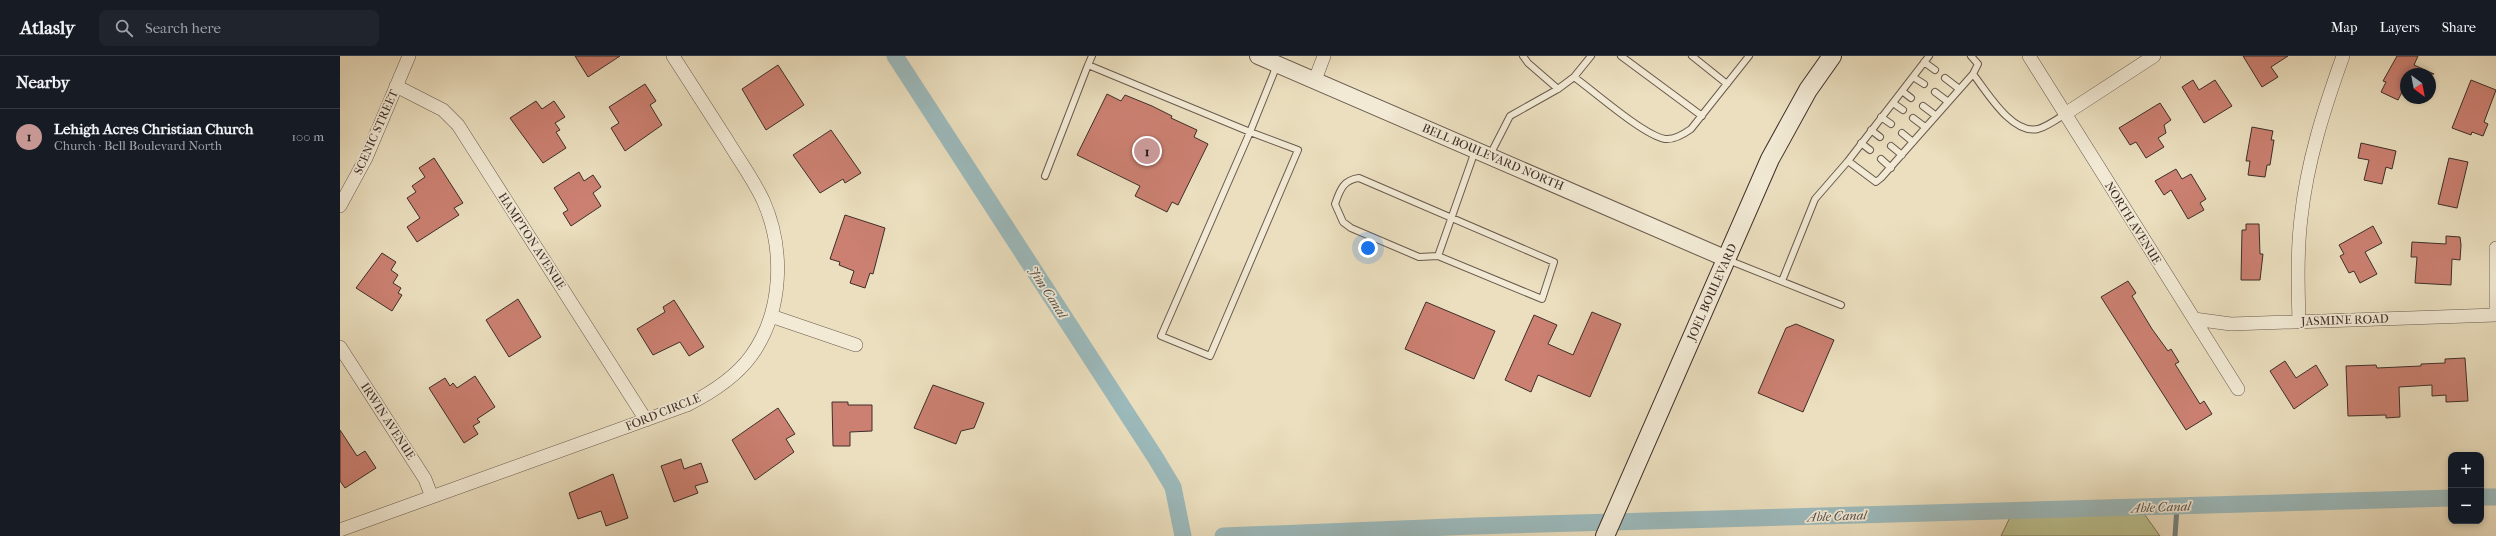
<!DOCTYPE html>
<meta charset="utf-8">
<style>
body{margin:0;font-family:"IM FELL French Canon",serif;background:#20242c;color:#f1f3f6}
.controls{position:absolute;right:12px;bottom:12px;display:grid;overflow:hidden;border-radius:8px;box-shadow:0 2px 6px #0003}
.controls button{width:36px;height:36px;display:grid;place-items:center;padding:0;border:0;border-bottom:1px solid #363941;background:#171b24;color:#f1f3f6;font:20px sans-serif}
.compass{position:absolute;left:2060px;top:12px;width:36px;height:36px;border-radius:50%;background:#171b24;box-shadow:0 2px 6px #0003;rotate:148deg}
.you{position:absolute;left:1028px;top:192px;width:14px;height:14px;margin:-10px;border:3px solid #fff;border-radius:50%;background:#1a73e8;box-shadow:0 0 0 6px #1a73e833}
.badge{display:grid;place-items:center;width:26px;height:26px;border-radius:50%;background:#c59692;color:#111;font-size:13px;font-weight:700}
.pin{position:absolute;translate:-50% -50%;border:2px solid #fff;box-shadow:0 1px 4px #0006}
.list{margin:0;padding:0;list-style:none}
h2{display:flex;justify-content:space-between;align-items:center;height:52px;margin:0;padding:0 16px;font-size:17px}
h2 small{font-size:13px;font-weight:400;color:#9ea1a6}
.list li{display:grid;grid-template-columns:26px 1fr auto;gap:12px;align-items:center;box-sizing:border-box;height:56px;padding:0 16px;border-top:1px solid #363941}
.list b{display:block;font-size:15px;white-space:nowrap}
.list p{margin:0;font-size:13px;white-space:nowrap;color:#9ea1a6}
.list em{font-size:13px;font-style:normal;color:#9ea1a6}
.icon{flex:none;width:22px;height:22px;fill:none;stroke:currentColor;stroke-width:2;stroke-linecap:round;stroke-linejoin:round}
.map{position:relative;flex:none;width:2156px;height:480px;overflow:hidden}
header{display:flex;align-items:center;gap:24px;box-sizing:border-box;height:56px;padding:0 20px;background:#171b24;border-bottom:1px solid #363941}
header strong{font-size:19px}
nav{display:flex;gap:22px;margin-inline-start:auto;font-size:14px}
.search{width:280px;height:36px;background:#20242c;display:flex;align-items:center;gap:10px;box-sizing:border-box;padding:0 14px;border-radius:8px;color:#9ea1a6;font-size:15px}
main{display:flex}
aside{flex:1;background:#171b24}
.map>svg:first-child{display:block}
.green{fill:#bbc18f;stroke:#7c785c}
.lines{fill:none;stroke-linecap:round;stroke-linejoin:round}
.stream{stroke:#768281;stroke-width:5}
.canal{stroke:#9cbabc;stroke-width:17}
.building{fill:#cb8071;stroke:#3e2e29}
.service-casing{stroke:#695a4e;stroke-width:8}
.minor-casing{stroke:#695a4e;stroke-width:14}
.tertiary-casing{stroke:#695a4e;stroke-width:18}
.secondary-casing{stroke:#3e2e29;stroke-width:20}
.service{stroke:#f2ead5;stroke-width:6}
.minor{stroke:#f2ead5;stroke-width:13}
.tertiary{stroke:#f2ead5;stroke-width:16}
.secondary{stroke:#f2ead5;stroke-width:18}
.labels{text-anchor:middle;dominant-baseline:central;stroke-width:3.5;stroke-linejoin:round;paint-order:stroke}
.street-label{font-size:12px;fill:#3e2e29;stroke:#f2ead5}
.water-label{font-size:13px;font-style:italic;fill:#56514e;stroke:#f2ead5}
</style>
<header>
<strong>Atlasly</strong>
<div class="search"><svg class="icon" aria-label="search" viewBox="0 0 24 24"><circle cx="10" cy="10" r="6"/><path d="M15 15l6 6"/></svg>Search here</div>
<nav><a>Map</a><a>Layers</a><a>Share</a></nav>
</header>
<main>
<aside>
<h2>Nearby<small></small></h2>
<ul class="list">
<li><span class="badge">1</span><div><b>Lehigh Acres Christian Church</b><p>Church · Bell Boulevard North</p></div><em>100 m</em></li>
</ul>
</aside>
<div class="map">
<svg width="2156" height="480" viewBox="0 0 2156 480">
<rect width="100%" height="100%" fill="#ebdfbf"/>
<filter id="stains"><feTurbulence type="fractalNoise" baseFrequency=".005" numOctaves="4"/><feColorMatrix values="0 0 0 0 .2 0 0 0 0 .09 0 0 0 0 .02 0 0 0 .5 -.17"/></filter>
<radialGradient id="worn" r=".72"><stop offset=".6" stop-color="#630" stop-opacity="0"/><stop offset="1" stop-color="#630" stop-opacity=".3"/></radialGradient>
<!-- green -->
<path class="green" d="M1800,452L1820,480H1661L1673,455Z"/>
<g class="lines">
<!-- stream -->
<path class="stream" d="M1835,480L1837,451"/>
<!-- canal -->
<path class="canal" d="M555,0L815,401L833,431L843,480
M2141,441H2156
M883,480L1135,470L2111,442"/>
</g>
<!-- building -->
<path class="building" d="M235,0H280L248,21Z
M1903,0H1948L1931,11L1938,21L1922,31Z
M2057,0H2078L2074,9L2094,18H2066V38L2062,36L2058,44L2041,36L2046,26L2043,25Z
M438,9L464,49L426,74L402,33Z
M1853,24L1859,34L1875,24L1892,50L1864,67L1842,31Z
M2131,24L2156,34L2144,66L2148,68L2143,80L2132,76L2131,79L2112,72Z
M305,28L316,45L310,49L322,69L285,95L271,72L279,67L269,51Z
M767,38L781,45L785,39L812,50L832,60L831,62L857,74L854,81L868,88L838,149L832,146L827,156L795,140L800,130L737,99Z
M196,45L202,53L214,45L225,61L215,67L220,74L216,76L226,92L203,107L170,62Z
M1820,47L1831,64L1824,69L1826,77L1818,82L1824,91L1806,102L1796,86L1790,89L1779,72Z
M1912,71L1933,75L1931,84H1934L1930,109H1927L1925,121L1908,119L1910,105H1906Z
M491,74L521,117L505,127L503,123L480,137L453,99Z
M2021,87L2056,95L2052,113L2046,111L2042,128L2024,124L2029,104L2018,102Z
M94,102L123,147L114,152L119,159L77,186L67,171L80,162L67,142L76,136L72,130L85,121L79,112Z
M2109,102L2128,106L2117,152L2098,148Z
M1836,113L1842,123L1851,118L1866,143L1860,147L1864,154L1848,163L1831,134L1824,139L1815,125Z
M239,116L244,125L253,119L261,131L253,137L261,150L231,170L223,157L228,154L214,132Z
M505,159L545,172L533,218L530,217L525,232L510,227L514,215L499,209L500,206L490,203Z
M1906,168H1919L1920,198H1923L1920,224H1901L1902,174H1906Z
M2033,170L2042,187L2025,196L2037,218L2020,227L2014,215L2009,217L2000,200L2004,198L1999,189Z
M2106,180L2120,181L2121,189L2120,204L2112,203L2111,229L2075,227L2077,201H2071L2072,186L2106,188Z
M42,197L56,206L51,214L58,219L53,227L61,232L58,237L62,239L52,255L16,232Z
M1788,225L1796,237L1792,240L1812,273L1828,295L1831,293L1839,306L1835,308L1860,348L1864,345L1872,358L1846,374L1761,241Z
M178,243L201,281L169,301L146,264Z
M334,244L364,291L349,300L340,286L313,299L297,273L325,256L323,251Z
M1086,246L1155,275L1134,323L1065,293Z
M1252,256L1281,268L1250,341L1198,319L1191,336L1165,324L1194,259L1217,269L1208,288L1233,299Z
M1456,268L1494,284L1463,356L1418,337L1446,272Z
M2125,302L2128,345L2106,346V339L2092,340V329L2059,331L2060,361L2046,362V359L2008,360L2006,310L2036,309L2037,312L2081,310V308L2105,307V303Z
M1945,305L1956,322L1976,309L1988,329L1954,353L1930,315Z
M135,320L155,351L137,363L140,366L133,370L138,378L124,387L89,332L105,322L110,330L113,327L117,332Z
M593,329L644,347L634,372L621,375L616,388L574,372Z
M492,346H508V349H532V375L510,376V390H493Z
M438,352L455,378L446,383L454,396L415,424L392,384Z
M0,374L17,400L25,395L36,412L5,432L0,425Z
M341,403L344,413L361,407L368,426L355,430L358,437L334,446L321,410Z
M273,418L288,462L266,470L261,455L238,463L229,437Z"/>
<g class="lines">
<defs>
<path id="service" d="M752,0L748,9L910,76L937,9
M1183,0L1188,7L1218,33
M1281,0L1362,60
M1352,0L1387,28
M1631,0L1638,8L1633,18
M1584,6L1595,14
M1234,21C1255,36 1303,79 1325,83C1334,84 1344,78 1351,73L1409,0
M1573,21L1584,28
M1605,22L1618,32
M1562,35L1571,42
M1595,36L1607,45
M1553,47L1563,54
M1583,50L1595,59
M1541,61L1551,68
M1573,62L1585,71
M1531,74L1540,81
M910,76L958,94L870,300L821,280Z
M1562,77L1573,86
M1521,87L1530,94
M1551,90L1562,99
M1150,99L1170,60L1218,33L1234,21L1251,0
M1541,103L1551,112
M1508,105L1589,0
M705,120L748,9
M1098,200L1079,201L1011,172L1003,166L995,148C1000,134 1003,124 1019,122L1214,206L1202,243L1098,200L1135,95
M1388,204L1501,249
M1442,225L1475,143L1508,105L1536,126L1541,122L1633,18C1647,36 1672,79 1698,73C1708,70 1716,64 1725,58"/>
<path id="minor" d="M1689,0L1898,333
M975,24L984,0
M56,30L103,54L118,69L306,364
M1725,58L1814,0
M0,150L26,102L69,0
M2156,259V192
M431,260L516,289
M1854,263L1891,268L2156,259
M1959,266C1958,231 1957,196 1961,162C1967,106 1984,53 2003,0
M0,291L85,423L92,441
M0,474L347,349C371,337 395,322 411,300C443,256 445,193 423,144C413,123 399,104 387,84C369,56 351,28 333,0"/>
<path id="tertiary" d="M918,0L1387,203"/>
<path id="secondary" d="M1265,480L1430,103L1468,34L1492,0"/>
</defs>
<!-- service casing -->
<use href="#service" class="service-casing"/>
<!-- minor casing -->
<use href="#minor" class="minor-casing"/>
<!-- tertiary casing -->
<use href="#tertiary" class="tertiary-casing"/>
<!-- secondary casing -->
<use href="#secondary" class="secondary-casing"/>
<!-- service -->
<use href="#service" class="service"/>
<!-- minor -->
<use href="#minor" class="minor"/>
<!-- tertiary -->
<use href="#tertiary" class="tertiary"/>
<!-- secondary -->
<use href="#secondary" class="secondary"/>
</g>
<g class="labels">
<!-- street labels -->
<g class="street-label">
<text transform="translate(36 76) rotate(-66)">SCENIC STREET</text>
<text transform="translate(1153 101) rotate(23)">BELL BOULEVARD NORTH</text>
<text transform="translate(1793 167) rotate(58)">NORTH AVENUE</text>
<text transform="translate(192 185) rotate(57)">HAMPTON AVENUE</text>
<text transform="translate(1372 236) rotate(-66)">JOEL BOULEVARD</text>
<text transform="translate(2005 264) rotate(-2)">JASMINE ROAD</text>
<text transform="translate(323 356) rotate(-22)">FORD CIRCLE</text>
<text transform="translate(48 365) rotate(57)">IRWIN AVENUE</text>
</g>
<!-- water labels -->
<g class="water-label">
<text transform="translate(708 236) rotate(57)">Jim Canal</text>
<text transform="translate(1821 451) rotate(-2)">Able Canal</text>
<text transform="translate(1497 460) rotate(-2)">Able Canal</text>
</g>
</g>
<rect width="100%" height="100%" filter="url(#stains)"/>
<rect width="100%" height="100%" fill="url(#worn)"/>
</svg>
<div class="controls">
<button>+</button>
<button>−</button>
</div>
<svg class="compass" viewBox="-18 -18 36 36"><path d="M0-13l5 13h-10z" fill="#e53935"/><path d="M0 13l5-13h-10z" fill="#9ea1a6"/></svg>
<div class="you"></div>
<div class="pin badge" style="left:807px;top:95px">1</div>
</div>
</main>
